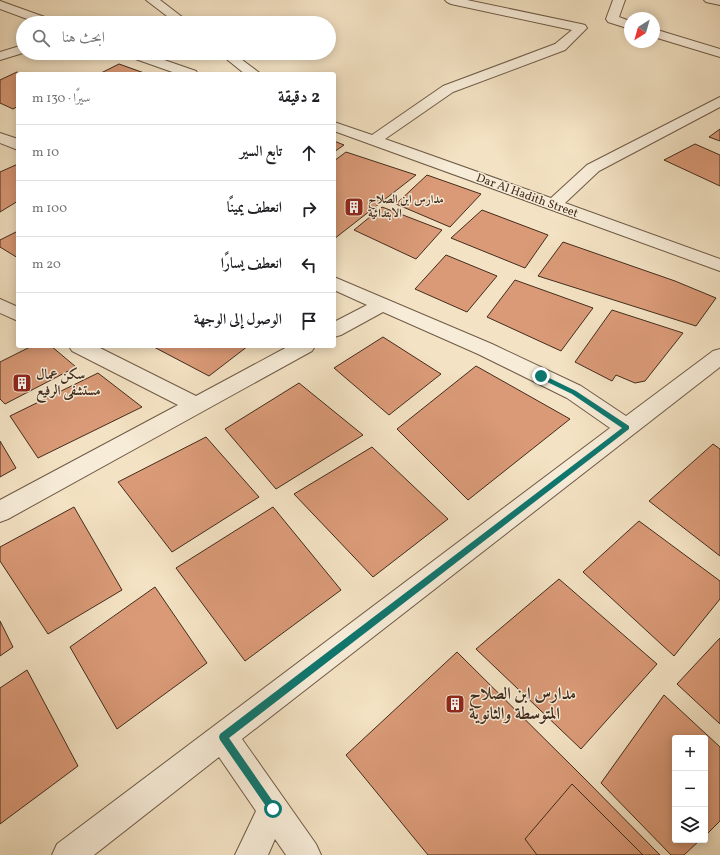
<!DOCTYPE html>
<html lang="ar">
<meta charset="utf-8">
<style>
body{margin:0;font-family:Vollkorn,Amiri,serif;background:#f2f2f2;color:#202124;direction:rtl}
.controls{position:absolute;right:12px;bottom:12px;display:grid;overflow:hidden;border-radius:4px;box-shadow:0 2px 10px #0003}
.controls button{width:36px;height:36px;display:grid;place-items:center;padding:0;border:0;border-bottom:1px solid #e0e0e0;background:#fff;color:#202124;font:20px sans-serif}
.compass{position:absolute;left:624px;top:12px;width:36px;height:36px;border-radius:50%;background:#fff;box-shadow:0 2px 10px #0003;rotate:217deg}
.stop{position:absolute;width:12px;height:12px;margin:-9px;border:3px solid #0f766e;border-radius:50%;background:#fff}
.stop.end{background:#0f766e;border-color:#fff;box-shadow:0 1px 4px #0008}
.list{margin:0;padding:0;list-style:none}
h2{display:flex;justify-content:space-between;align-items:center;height:52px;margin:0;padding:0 16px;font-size:17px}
h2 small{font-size:13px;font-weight:400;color:#757577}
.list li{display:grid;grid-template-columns:26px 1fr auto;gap:12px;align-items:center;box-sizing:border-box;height:56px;padding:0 16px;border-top:1px solid #e0e0e0}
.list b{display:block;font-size:15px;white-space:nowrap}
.list em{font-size:13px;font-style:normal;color:#757577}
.icon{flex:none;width:22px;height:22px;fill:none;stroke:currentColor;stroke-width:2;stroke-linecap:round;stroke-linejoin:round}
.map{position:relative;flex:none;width:720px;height:855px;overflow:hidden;direction:ltr}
.search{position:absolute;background:#fff;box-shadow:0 2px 10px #0003;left:16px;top:16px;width:320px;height:44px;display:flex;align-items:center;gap:10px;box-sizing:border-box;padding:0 14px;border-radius:22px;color:#757577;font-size:15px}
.panel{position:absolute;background:#fff;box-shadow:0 2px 10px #0003;left:16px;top:72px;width:320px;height:276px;border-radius:4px;direction:rtl}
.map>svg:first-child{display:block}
.building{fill:#da9a77;stroke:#432c1c}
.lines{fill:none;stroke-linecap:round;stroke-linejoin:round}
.minor-casing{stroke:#6f5a46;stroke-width:2}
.minor{fill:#f7ecd8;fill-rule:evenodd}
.route{fill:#0f766e}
.labels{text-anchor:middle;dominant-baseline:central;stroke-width:3;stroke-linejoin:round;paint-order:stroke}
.far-street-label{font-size:12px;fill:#432c1c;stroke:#f7ecd8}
.far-poi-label{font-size:12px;font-weight:bold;fill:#432c1c;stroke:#f7ecd8;text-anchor:start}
.poi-label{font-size:14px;font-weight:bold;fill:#432c1c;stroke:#f7ecd8;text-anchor:start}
.near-poi-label{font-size:17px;font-weight:bold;fill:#432c1c;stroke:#f7ecd8;text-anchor:start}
</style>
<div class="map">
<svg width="720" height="855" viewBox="0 0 720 855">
<rect width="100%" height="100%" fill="#f3e2c3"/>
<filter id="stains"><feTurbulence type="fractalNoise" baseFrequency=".005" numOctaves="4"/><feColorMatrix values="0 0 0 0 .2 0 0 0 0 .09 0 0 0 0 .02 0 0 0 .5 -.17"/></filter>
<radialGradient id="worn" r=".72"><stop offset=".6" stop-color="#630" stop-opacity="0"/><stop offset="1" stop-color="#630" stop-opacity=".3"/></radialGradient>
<!-- building -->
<path class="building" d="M119,64L147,74H99Z
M17,72L21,74H18V106L13,109L0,103V80Z
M720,129V141L709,137Z
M334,141L344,145L334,152Z
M695,144L720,155V186L664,160Z
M346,152L416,175L334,239V161Z
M18,164V201L0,212V172Z
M427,175L481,194L450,227L396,204Z
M382,207L442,230L416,259L354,230Z
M482,210L548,235L525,268L451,238Z
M18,231V258L0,247V240Z
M563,242L675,281L716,298L696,326L538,276Z
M446,255L497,276L467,312L415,289Z
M515,280L593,308L561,351L487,317Z
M612,310L683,333L645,381L635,383L616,375L612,381L575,362Z
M383,337L441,374L389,415L334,368Z
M32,346H51L76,367L5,404L0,399V362Z
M152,346H248L209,376Z
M476,366L570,419L468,500L397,429Z
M98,373L142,407L38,458L10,416Z
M299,383L363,435L276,489L225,429Z
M206,437L259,497L172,552L118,482Z
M0,441L16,468L0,477Z
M713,444L720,449V556L649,501Z
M372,447L448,519L373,577L294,494Z
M74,507L122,590L48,634L0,561V547Z
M273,507L341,590L245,661L176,568Z
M639,521L720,581V599L674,656L583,572Z
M559,579L657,664L581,749L476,649Z
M155,587L207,663L117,729L70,647Z
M0,621L13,647L0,656Z
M720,638V724L677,684Z
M457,652L581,775L660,855H428L346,755Z
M27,670L78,766L0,824V688Z
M664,695L720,747V821L705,836V738H675V840H700L684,855H671L601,783Z
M572,784L643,855H537L525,839Z"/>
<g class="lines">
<defs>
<path id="minor" d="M146,0H160L190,23H176Z
M445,0H467L581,24L585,25L587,28L565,50L453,92L385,139L551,198L587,165L720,97V107L599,171L565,203L720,259V271L334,131V122L372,135L443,86L555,44L572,30L451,4L447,2Z
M613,0H625L619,17L630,21V29L608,22L606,19Z
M704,0H720V5L706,2Z
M0,1L53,20L55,23H38L0,9Z
M654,29L720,49V57L654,37Z
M23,45V53L0,60V52Z
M126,53H144L196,71L198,74H178L127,56Z
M219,53H233L261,74H245Z
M0,133L18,139V150L0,143Z
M334,277L492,344L581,386L626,416L713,351L720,349V367L242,739L316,844L321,855H286L275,839L268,855H235L256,811L219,757L94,855H52L57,844L610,428L567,398L478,354L383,312L341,335L334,337V322L367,305L334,290Z
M0,299L18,307V321L0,313Z
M69,346H96L196,396L289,346H315L312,351L8,519L0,522V500L178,405L72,351Z"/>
</defs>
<!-- minor casing -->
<use href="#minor" class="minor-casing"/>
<!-- minor -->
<use href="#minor" class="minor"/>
</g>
<!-- route -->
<path class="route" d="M541,374L576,391L629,426V429L229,738L276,806L278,809L276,812L273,814L270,812L220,740L219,737L220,734L622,428L572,394L539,378L538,376Z"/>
<!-- icons -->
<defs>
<symbol id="building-square" viewBox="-11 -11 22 22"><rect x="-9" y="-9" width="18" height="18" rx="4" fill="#8f2418" stroke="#f7ecd8"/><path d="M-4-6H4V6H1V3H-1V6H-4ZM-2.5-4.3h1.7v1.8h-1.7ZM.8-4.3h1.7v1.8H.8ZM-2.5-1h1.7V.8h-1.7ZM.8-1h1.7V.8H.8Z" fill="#fff"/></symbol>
</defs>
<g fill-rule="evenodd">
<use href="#building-square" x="343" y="196" width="22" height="22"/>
<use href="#building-square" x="11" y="372" width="22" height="22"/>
<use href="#building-square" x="444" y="693" width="22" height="22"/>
</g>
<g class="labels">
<!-- far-street labels -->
<g class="far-street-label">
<text transform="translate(527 196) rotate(20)">Dar Al Hadith Street</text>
</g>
<!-- far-poi labels -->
<g class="far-poi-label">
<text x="368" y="200">مدارس ابن الصلاح<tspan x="368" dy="14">الابتدائية</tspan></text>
</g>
<!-- poi labels -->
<g class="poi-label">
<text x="36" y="375">سكن عمال<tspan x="36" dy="16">مستشفى الرفيع</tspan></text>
</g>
<!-- near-poi labels -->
<g class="near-poi-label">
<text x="469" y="694">مدارس ابن الصلاح<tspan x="469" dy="20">المتوسطة والثانوية</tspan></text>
</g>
</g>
<rect width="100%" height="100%" filter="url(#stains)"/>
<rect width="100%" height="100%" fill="url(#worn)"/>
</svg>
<div class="controls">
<button>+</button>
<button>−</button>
<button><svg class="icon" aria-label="layers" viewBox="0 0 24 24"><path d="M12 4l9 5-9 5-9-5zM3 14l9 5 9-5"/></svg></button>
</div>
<svg class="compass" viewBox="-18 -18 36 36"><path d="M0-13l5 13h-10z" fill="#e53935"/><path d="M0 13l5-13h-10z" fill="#757577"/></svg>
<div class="stop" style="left:273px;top:809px"></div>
<div class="stop end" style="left:541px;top:376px"></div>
<div class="search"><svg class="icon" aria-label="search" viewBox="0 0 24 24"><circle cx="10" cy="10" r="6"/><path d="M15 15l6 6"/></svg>ابحث هنا</div>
<section class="panel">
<h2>2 دقيقة<small>سيرًا · 130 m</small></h2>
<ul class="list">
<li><svg class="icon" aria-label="ahead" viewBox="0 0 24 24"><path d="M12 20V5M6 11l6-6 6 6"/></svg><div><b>تابع السير</b></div><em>10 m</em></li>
<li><svg class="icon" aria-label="right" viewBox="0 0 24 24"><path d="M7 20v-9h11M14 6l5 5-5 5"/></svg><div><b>انعطف يمينًا</b></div><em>100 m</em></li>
<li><svg class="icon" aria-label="left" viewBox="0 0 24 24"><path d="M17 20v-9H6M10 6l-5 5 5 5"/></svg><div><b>انعطف يسارًا</b></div><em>20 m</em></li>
<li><svg class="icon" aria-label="arrive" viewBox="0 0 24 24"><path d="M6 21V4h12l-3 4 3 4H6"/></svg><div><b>الوصول إلى الوجهة</b></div></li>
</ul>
</section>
</div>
